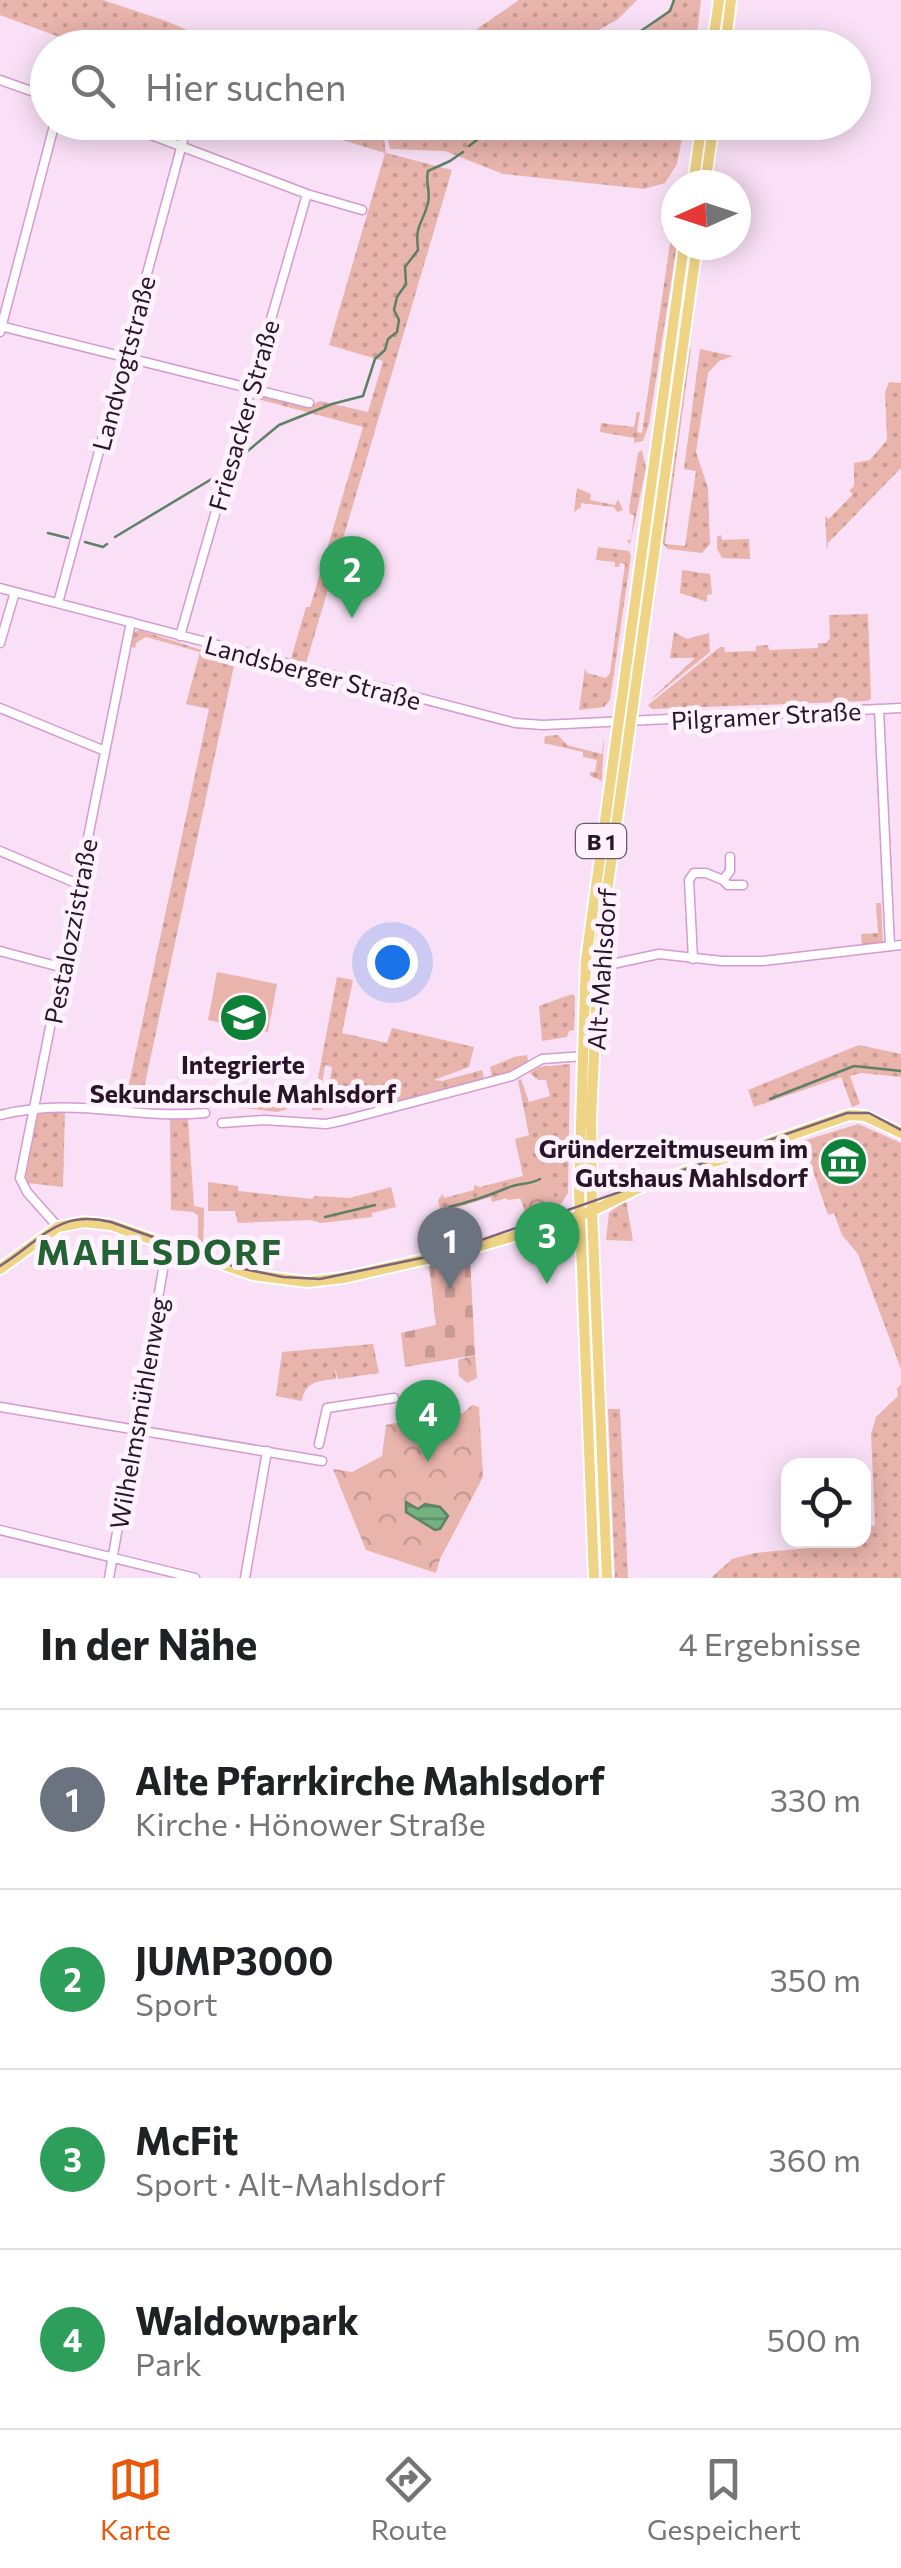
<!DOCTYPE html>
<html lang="de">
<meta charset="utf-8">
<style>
body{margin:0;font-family:Commissioner,sans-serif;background:#f6f6f6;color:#202124}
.controls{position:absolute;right:30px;bottom:30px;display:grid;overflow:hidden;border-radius:20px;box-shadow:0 5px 25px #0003}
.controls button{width:90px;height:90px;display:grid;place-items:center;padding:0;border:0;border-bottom:2px solid #e0e0e0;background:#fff;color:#202124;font:50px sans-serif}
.compass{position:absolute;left:661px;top:170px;width:90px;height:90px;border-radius:50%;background:#fff;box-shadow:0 5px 25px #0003;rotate:267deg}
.you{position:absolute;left:392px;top:962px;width:35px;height:35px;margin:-25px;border:8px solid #fff;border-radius:50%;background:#1a73e8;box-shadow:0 0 0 15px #1a73e833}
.badge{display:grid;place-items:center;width:65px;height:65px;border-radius:50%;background:#ea580c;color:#fff;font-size:32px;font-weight:700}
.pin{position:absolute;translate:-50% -82px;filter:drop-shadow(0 2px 5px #0008)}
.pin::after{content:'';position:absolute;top:52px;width:35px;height:30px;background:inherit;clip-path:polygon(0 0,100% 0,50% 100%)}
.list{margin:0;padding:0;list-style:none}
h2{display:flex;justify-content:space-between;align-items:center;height:130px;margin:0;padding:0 40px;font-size:42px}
h2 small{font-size:32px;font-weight:400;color:#757577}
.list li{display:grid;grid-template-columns:65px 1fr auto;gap:30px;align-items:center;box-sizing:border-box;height:180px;padding:0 40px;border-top:2px solid #e0e0e0}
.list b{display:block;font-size:38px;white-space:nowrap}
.list p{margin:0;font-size:32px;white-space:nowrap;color:#757577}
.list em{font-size:32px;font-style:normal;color:#757577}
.icon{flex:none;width:55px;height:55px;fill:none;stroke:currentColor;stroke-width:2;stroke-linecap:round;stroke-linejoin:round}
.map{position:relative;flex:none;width:901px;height:1578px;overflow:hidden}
.search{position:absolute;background:#fff;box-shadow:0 5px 25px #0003;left:30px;right:30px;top:30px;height:110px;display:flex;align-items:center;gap:25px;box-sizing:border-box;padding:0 35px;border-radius:55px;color:#757577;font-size:38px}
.sheet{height:850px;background:#fff}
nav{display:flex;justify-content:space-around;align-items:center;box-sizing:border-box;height:140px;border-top:2px solid #e0e0e0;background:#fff;font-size:28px;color:#757577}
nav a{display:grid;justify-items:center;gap:5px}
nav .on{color:#ea580c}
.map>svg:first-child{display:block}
.green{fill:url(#green-dots)}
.forest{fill:url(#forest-crowns)}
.cemetery{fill:url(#cemetery-stones)}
.pitch{fill:#e8b4ac}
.water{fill:url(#water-rules);stroke:#5e8165;stroke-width:2.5}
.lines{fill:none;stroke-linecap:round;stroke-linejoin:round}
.stream{stroke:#5e8165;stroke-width:2.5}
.minor-casing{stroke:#d59ad0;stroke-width:11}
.major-casing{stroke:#fff;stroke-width:14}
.minor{stroke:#fff;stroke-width:8}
.major{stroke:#efd486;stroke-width:10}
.tram{stroke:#7c657a;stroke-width:2.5}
.labels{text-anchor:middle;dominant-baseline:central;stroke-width:10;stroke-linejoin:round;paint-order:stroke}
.shield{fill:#fef2fd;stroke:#6a5769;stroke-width:2.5}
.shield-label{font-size:22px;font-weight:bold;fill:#2a1429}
.street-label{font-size:25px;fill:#2a1429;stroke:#fef2fd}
.poi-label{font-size:25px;font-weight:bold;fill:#2a1429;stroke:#fef2fd}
.district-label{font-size:35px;font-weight:bold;letter-spacing:2.5px;fill:#236333;stroke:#fef2fd}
</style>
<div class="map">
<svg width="901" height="1578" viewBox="0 0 901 1578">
<defs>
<pattern id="green-dots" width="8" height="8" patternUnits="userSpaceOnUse" patternTransform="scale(2.5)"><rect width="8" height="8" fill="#e8b4ac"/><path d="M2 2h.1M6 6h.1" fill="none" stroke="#c79a94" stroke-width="1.8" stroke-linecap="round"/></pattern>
<pattern id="forest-crowns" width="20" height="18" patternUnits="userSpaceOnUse" patternTransform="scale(2.5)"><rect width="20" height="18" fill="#e8b4ac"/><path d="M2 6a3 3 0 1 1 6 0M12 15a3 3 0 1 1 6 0" fill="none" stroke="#c79a94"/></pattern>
<pattern id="cemetery-stones" width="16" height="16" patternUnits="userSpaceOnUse" patternTransform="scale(2.5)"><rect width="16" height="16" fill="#e8b4ac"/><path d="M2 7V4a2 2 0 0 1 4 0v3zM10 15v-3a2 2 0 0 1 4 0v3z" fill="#c79a94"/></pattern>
<pattern id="water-rules" width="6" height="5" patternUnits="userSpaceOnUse" patternTransform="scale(2.5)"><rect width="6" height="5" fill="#75b07f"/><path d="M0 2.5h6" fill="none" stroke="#608e68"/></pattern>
</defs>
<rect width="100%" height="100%" fill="#f9e0f6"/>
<!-- green -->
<path class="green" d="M0,0H103L166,21L226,47H86L0,15Z
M519,0H637L617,20L567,47H451Z
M675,0H701L697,35L692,47H630C642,28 662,22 675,0Z
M287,123H382L386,153L452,170L305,667L290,662L306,607H310L363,427L250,397L258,392L310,406L320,401L368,412L383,361L329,345L385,153Z
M385,123H477L473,128L475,137L483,141L505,123H685L677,164L665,183L644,189L503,174L445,151L390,149Z
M665,208L676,210L677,245L649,424L643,441L634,443V438L600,432L601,423L634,427L637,412H640L637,432L642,433L672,230L662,229Z
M688,245H693L663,445L662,444Z
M686,348H691L665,544L685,546L696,471L684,469L700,349L733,356L719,361L708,373L696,452L708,488L710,544L702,553L668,549L660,541Z
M889,382L901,383V468L828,543L827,551L825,516L829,519L853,494L849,491L854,486V463L870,460L887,440L885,392Z
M642,450L646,468L630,544L627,541L631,539L634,515L630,514L629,509L638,453Z
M577,488L591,494L590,500L615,505L618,499L623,510L617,512L614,507L581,503V507L574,512Z
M721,535L722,540L749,539L750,559L722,558L717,549V537Z
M598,547L629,551L631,556L610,700L604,707L579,710L585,668L587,673L606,678L610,673L625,564L620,563L619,567H615V562L596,560Z
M682,570L710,574L712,594L707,595V602L680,593Z
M868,614L871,699L867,701L652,709L648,705L720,647H724L725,652L756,651V646L768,645L769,650L818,648V643H826L830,638L829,615Z
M140,630L235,661L142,1098H126L209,709L186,704L200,652L146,637L137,642L135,648L130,646L134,632Z
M674,632L687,639L709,633L710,652L647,703L695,658H670Z
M558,735L567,745L602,754L604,736L602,781L590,776V772H595L597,760L583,757V752L544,743L545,736Z
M876,903H881L883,943L862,947L861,934L878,933Z
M337,977L353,980L342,1033L387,1043L392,1028L474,1047L469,1067L434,1080L442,1081L482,1070L484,1079L386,1104L384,1096L351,1107H326L332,1067L325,1065L319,1105L323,1110H312Z
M572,994L575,997L574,1030L569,1031L567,1037L542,1041L539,1006Z
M859,1045L901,1054V1077L861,1073L850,1076L860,1104L852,1107L841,1077L754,1107L748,1090Z
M514,1057L527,1055L528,1061L514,1072L492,1077L490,1067Z
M570,1064L568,1193L561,1204L528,1220L519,1195L492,1202L491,1197L445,1211V1208L440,1209L438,1200L443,1194L444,1198L474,1190V1185L480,1187L523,1176L515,1139L529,1135L518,1080L521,1079L529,1102L550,1096L546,1080H538L530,1073L539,1067Z
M225,1101L287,1103V1109L277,1112L227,1106Z
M65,1110L63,1187L27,1183L25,1166L34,1111Z
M170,1119H188L194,1206L204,1208L203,1252L198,1250V1215L193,1212L171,1210Z
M858,1124L901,1143V1369L858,1254L842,1235L834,1213L828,1215L803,1141Z
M208,1182L238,1186V1191L312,1199L315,1196L350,1198L391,1187L396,1207L372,1213V1217L321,1223L311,1220L238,1223L235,1211H208Z
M626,1200L633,1241L606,1240L609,1213Z
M373,1344L379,1373L338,1379L335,1368L336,1379C319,1381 305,1381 302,1401L276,1396L282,1352Z
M901,1384V1578H711L732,1559L755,1553L821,1547L837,1541L864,1540V1530L875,1525L871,1434L876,1417L898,1396L897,1389Z
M608,1409H620L628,1578H615Z"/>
<!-- forest -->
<path class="forest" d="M532,1140L555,1143L551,1177L556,1206L531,1216L522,1198L508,1200L502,1194L506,1185L528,1182L527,1169L544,1165L540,1151L526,1156L519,1150V1145Z
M475,1355L477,1378L467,1383L459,1376L458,1360Z
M443,1395L445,1410L451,1414L463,1413L472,1405L479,1407L483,1477L440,1559L436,1573L366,1550L333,1469L352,1472L382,1456L386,1425L428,1416L438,1397Z"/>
<!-- cemetery -->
<path class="cemetery" d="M470,1257L475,1355L405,1367L401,1333L436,1325L429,1266Z"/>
<!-- pitch -->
<path class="pitch" d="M217,972L277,984L268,1032L208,1020Z"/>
<!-- water -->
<path class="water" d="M406,1502L418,1509L425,1504L440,1507L448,1516L440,1529L435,1530L406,1512Z"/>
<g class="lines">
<!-- stream -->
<path class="stream" d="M599,48L623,33L635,35L670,11L674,0
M469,146L500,122
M238,459L279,425L332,404L363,396L375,359L385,350L388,339L397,332L399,320L394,310L397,297L406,284L405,267L418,250C415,223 422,226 428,203C431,192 425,182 428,171L450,161L463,152
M48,533L68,538
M115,537L215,477
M85,542L103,547L107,544
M770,1099L854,1066L901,1071
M449,1207C469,1202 488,1196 507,1188C518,1183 529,1185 540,1179
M325,1217L375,1205"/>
<defs>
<path id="minor" d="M0,80L48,97
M117,122L307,194L362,210
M0,326L309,403
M0,332L55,122
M0,588L515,723L543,725L901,708
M58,603L188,122
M180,636L307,194
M0,643L15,592
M0,708L105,751
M879,709L890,946
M0,851L78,884
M723,880L728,885H743
M0,951L64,968
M693,959L689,880L694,873H706L723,880L730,871V857
M598,967L659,954L722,961H763L901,945
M0,1115C77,1096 131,1120 205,1113
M222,1123L264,1120L326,1124L345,1120L512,1076L542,1059L585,1056
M58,1227L27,1192L20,1178L131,622
M0,1407L322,1461
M319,1444L327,1408L394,1398
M0,1530L195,1578
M109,1578L167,1247
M245,1578L267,1451"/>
<path id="major" d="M712,48L719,0
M725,48L731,0
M693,185L702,122
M705,185L714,122
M0,1269L58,1227L84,1222L111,1225L253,1275L307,1282L343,1278L462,1251L542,1228L592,1211L639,1188L849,1115L865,1116L901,1133
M594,1578L579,1191L586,960L684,245
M607,1578L592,1211L591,1118L599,949L697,245"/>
</defs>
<!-- minor casing -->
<use href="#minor" class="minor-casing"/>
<!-- major casing -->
<use href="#major" class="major-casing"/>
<!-- minor -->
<use href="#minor" class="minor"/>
<!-- major -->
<use href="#major" class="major"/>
<!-- tram -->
<path class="tram" d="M0,1266C41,1241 57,1209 111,1222L239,1268L283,1277L320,1279L441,1254L847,1113H869L901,1130"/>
</g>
<!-- icons -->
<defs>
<symbol id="school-disc" viewBox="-11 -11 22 22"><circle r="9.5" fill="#0e8139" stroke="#fef2fd"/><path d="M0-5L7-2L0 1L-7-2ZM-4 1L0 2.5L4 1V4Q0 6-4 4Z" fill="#fff"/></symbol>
<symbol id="museum-disc" viewBox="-11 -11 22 22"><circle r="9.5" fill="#0e8139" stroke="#fef2fd"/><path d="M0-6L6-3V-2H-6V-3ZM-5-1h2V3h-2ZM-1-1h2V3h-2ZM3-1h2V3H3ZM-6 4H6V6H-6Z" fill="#fff"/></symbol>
</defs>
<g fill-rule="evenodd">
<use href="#school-disc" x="216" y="990" width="55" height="55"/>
<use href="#museum-disc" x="816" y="1134" width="55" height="55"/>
</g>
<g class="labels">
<!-- shield labels -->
<rect class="shield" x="576" y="824" width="50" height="34" rx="8"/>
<g class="shield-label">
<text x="601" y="841">B 1</text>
</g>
<!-- street labels -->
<g class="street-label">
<text transform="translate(123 363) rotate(-75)">Landvogtstraße</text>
<text transform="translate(243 415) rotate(-74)">Friesacker Straße</text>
<text transform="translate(313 672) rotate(15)">Landsberger Straße</text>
<text transform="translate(766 715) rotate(-3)">Pilgramer Straße</text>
<text transform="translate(70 931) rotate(-79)">Pestalozzistraße</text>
<text transform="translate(601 969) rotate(-86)">Alt-Mahlsdorf</text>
<text transform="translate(138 1413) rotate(-80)">Wilhelmsmühlenweg</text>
</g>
<!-- poi labels -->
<g class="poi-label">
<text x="243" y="1064">Integrierte<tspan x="243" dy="29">Sekundarschule Mahlsdorf</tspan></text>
<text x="808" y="1148" text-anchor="end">Gründerzeitmuseum im<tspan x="808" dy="29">Gutshaus Mahlsdorf</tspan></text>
</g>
<!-- district labels -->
<g class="district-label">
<text x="160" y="1250">MAHLSDORF</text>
</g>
</g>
</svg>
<div class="controls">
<button><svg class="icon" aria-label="locate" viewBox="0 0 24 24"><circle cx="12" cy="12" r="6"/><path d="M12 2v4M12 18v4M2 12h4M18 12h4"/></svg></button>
</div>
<svg class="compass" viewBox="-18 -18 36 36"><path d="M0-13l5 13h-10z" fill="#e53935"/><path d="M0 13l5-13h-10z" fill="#757577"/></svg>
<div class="you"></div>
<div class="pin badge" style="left:450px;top:1289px;background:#6b7280">1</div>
<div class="pin badge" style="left:352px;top:618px;background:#2e9e5b">2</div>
<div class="pin badge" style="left:547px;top:1284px;background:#2e9e5b">3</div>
<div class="pin badge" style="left:428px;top:1462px;background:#2e9e5b">4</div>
<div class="search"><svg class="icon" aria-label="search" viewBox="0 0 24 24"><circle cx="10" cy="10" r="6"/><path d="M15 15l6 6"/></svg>Hier suchen</div>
</div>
<section class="sheet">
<h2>In der Nähe<small>4 Ergebnisse</small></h2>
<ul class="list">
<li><span class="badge" style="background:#6b7280">1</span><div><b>Alte Pfarrkirche Mahlsdorf</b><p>Kirche · Hönower Straße</p></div><em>330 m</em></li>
<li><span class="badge" style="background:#2e9e5b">2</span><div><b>JUMP3000</b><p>Sport</p></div><em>350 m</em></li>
<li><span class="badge" style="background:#2e9e5b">3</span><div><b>McFit</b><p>Sport · Alt-Mahlsdorf</p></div><em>360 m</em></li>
<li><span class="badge" style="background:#2e9e5b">4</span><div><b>Waldowpark</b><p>Park</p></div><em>500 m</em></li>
</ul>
</section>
<nav>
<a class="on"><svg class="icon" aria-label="map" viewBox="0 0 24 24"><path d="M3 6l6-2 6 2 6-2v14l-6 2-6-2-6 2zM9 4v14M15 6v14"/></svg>Karte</a>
<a><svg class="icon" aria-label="directions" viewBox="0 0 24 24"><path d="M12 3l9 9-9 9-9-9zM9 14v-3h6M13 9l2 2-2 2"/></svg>Route</a>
<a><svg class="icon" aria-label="saved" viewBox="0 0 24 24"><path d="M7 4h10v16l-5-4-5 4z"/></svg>Gespeichert</a>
</nav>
